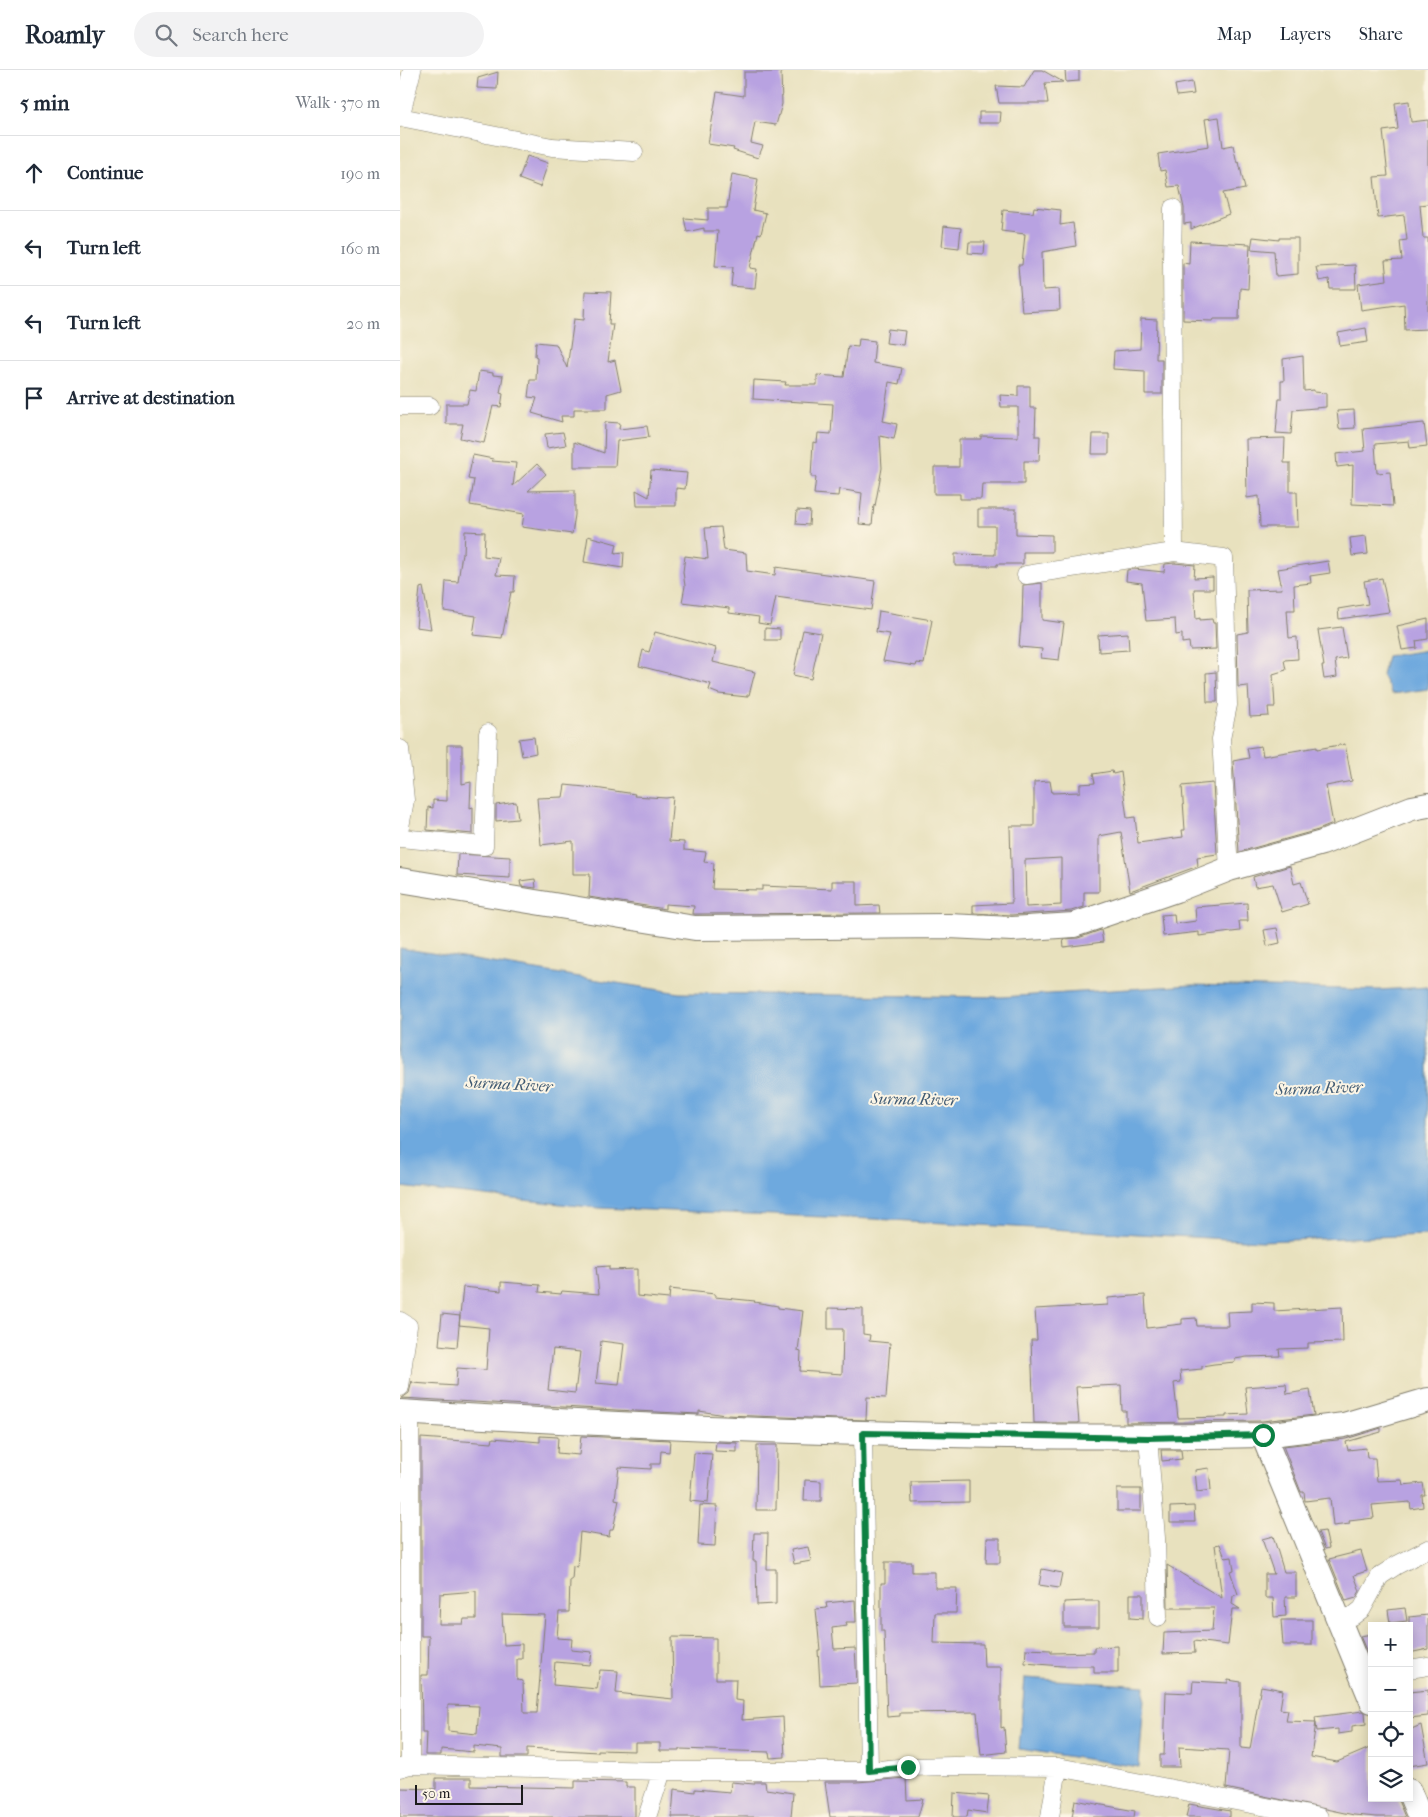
<!DOCTYPE html>
<meta charset="utf-8">
<style>
body{margin:0;font-family:"IM FELL French Canon",serif;background:#f2f2f3;color:#1f2937}
.controls{position:absolute;right:15px;bottom:15px;display:grid;overflow:hidden;border-radius:0px;box-shadow:0 2px 12px #0003}
.controls button{width:45px;height:45px;display:grid;place-items:center;padding:0;border:0;border-bottom:1px solid #e0e1e3;background:#fff;color:#1f2937;font:25px sans-serif}
.scale{position:absolute;left:15px;bottom:12px;width:108px;box-sizing:border-box;padding-left:5px;border:2px solid #1c1c1c;border-top:0;font-size:14px;line-height:18px;white-space:nowrap;color:#1c1c1c;-webkit-text-stroke:4px #fcf5e5;paint-order:stroke}
.stop{position:absolute;width:15px;height:15px;margin:-11px;border:4px solid #0b8043;border-radius:50%;background:#fff}
.stop.end{background:#0b8043;border-color:#fff;box-shadow:0 1px 5px #0008}
.list{margin:0;padding:0;list-style:none}
h2{display:flex;justify-content:space-between;align-items:center;height:65px;margin:0;padding:0 20px;font-size:21px}
h2 small{font-size:16px;font-weight:400;color:#747a83}
.list li{display:grid;grid-template-columns:32px 1fr auto;gap:15px;align-items:center;box-sizing:border-box;height:75px;padding:0 20px;border-top:1px solid #e0e1e3}
.list b{display:block;font-size:19px;white-space:nowrap}
.list em{font-size:16px;font-style:normal;color:#747a83}
.icon{flex:none;width:28px;height:28px;fill:none;stroke:currentColor;stroke-width:2;stroke-linecap:round;stroke-linejoin:round}
.map{position:relative;flex:none;width:1028px;height:1747px;overflow:hidden}
header{display:flex;align-items:center;gap:30px;box-sizing:border-box;height:70px;padding:0 25px;background:#fff;border-bottom:1px solid #e0e1e3}
header strong{font-size:24px}
nav{display:flex;gap:28px;margin-inline-start:auto;font-size:18px}
.search{width:350px;height:45px;background:#f2f2f3;display:flex;align-items:center;gap:12px;box-sizing:border-box;padding:0 18px;border-radius:28px;color:#747a83;font-size:19px}
main{display:flex}
aside{flex:1;background:#fff}
.map>svg:first-child{display:block}
.water{fill:#6ea9de;stroke:#45627d}
.building{fill:#b8a2e1;fill-rule:evenodd}
.lines{fill:none;stroke-linecap:round;stroke-linejoin:round}
.street-casing{stroke:#827e6d;stroke-width:19}
.secondary-casing{stroke:#827e6d;stroke-width:26}
.street{stroke:#fff;stroke-width:18}
.secondary{stroke:#fff;stroke-width:24}
.route{stroke:#0b8043;stroke-width:6}
.labels{text-anchor:middle;dominant-baseline:central;stroke-width:4;stroke-linejoin:round;paint-order:stroke}
.water-label{font-size:16px;font-style:italic;fill:#415b73;stroke:#fcf5e5}
</style>
<header>
<strong>Roamly</strong>
<div class="search"><svg class="icon" aria-label="search" viewBox="0 0 24 24"><circle cx="10" cy="10" r="6"/><path d="M15 15l6 6"/></svg>Search here</div>
<nav><a>Map</a><a>Layers</a><a>Share</a></nav>
</header>
<main>
<aside>
<h2>5 min<small>Walk · 370 m</small></h2>
<ul class="list">
<li><svg class="icon" aria-label="ahead" viewBox="0 0 24 24"><path d="M12 20V5M6 11l6-6 6 6"/></svg><div><b>Continue</b></div><em>190 m</em></li>
<li><svg class="icon" aria-label="left" viewBox="0 0 24 24"><path d="M17 20v-9H6M10 6l-5 5 5 5"/></svg><div><b>Turn left</b></div><em>160 m</em></li>
<li><svg class="icon" aria-label="left" viewBox="0 0 24 24"><path d="M17 20v-9H6M10 6l-5 5 5 5"/></svg><div><b>Turn left</b></div><em>20 m</em></li>
<li><svg class="icon" aria-label="arrive" viewBox="0 0 24 24"><path d="M6 21V4h12l-3 4 3 4H6"/></svg><div><b>Arrive at destination</b></div></li>
</ul>
</aside>
<div class="map">
<svg width="1028" height="1747" viewBox="0 0 1028 1747">
<rect width="100%" height="100%" fill="#fcf5e5"/>
<filter id="ink" filterUnits="userSpaceOnUse"><feTurbulence type="fractalNoise" baseFrequency=".02" numOctaves="2"/><feDisplacementMap in="SourceGraphic" scale="10" xChannelSelector="R" yChannelSelector="G"/><feConvolveMatrix kernelMatrix="1 2 1 2 8 2 1 2 1" color-interpolation-filters="sRGB"/></filter>
<filter id="wash" filterUnits="userSpaceOnUse"><feTurbulence type="fractalNoise" baseFrequency=".0096" numOctaves="4" result="noise"/><feDisplacementMap in="SourceGraphic" scale="20" xChannelSelector="R" yChannelSelector="G"/><feGaussianBlur stdDeviation="1.12" result="paint"/><feColorMatrix in="noise" values="0 0 0 0 0 0 0 0 0 0 0 0 0 0 0 0 0 1.4 0 .05"/><feComposite in="paint" operator="in"/></filter>
<g filter="url(#wash)">
<rect width="100%" height="100%" fill="#e8e1be"/>
<!-- water -->
<path class="water" d="M1028,580V619L992,624L982,605L987,586Z
M0,878L279,923L602,927L793,915L979,920L1028,917V1165L861,1171L474,1149L199,1138L0,1117Z
M625,1608L745,1616L739,1697L619,1679Z"/>
<g id="blocks">
<!-- building -->
<path class="building" d="M634,0H642L663,12L645,13L648,33H599L596,16L624,17Z
M665,0H679V11L666,12Z
M98,2L97,19L77,18L78,8Z
M344,2H381L382,34L376,55L355,52L351,73L363,76L358,88L333,80L334,78L308,74L317,22L344,26Z
M792,12L794,24L777,26L775,15Z
M1009,31L1011,52L1028,50V134L1020,135L1023,168H1028V259L1005,260L1004,234L961,240L958,214L987,210L985,191L1002,190L1000,171L1007,170L1004,145L978,148L974,107L988,106L983,61L998,59L995,33Z
M579,42H601L600,53H579Z
M819,47L823,77L833,75L837,93L839,92L845,119L823,123L829,144L791,159V153L784,154V138L779,116L768,117L765,100L760,101L758,84L809,76L805,49Z
M127,86L148,93L140,117L119,109Z
M332,104L358,109L353,140L366,143L361,164L358,163L350,198L357,199L355,218L331,216L333,197L315,196L318,161H304V158L287,162L284,148L308,150V138H327Z
M634,137L661,140L660,155L673,153L676,176L642,182L643,220L659,219L660,240L622,242L618,195H622L625,164L601,161L603,140L633,143Z
M544,156L561,158L559,178L542,176Z
M853,167L879,170V168H898V204L876,206L874,181L851,179Z
M790,171L850,174L848,219L840,218L839,249H814L813,251L783,250V193L789,194Z
M569,172H585L584,184L568,183Z
M955,195L956,219H930L929,209L919,211L916,197Z
M185,221L211,222L209,254H213L208,292L215,290L221,320L207,324V339H174V346H161L162,352L132,343L137,328L128,327L130,310H136L137,287L135,286L136,272L156,274L167,298L174,249L184,250Z
M741,249L757,250L756,289H762V324H745V301L713,299L714,281L740,279Z
M966,258L968,272L940,276L938,263Z
M488,259L505,261L503,275L486,273Z
M459,269L475,271L473,293L502,298L499,314L489,312L483,351L497,354L494,369L480,366L482,398L475,436L474,435L472,455L459,454L462,423L439,419L438,426L414,424L416,407H411L413,372L417,373L418,363L431,364L433,334L353,329L354,310L386,312L385,315H417V305L444,307L448,276L458,277Z
M903,286L904,321L914,320V322L926,323V337L893,340L891,364L876,363L879,329H881V311H884L883,289Z
M79,301L93,303V305L103,306L100,323L103,324L101,337L93,336L84,373L60,368L63,354H46V334H67L70,320L76,321Z
M618,316H630V338H636L635,366H640L639,391H624V414H582L581,429H560V424H534V397H559V369H581V366L618,367V337H601L600,325L618,326Z
M954,340L955,358L939,359L937,341Z
M205,352L220,353L219,359L247,356L249,367L217,371L215,397H174V372L204,383Z
M1024,353L1027,376L1010,378L1009,371L975,374L977,403L990,402L993,436L952,434L953,395L937,397L936,384L965,381L963,359Z
M163,362L166,375L147,378L145,364Z
M693,364H709V384H692Z
M885,368L884,393H890V422H897L898,457H860L859,426L847,428L846,369Z
M73,385L93,389L92,391L116,393L113,416L137,394L146,404L128,421L175,420V445L172,464L122,457L124,444L70,435L74,410L68,409Z
M251,400L287,403L285,419L276,418V436H237L236,420L249,427Z
M578,439H616V464L652,465V482H623V494H597V496H555V484L595,485V456H578Z
M397,440L410,441L409,455L396,454Z
M321,457L324,480L346,483L347,501L375,505L376,497L475,511L471,540L376,527L370,555L358,553L359,547L329,543V538L282,532L285,516L283,502L285,486L308,489L305,458Z
M65,461L85,462L84,486L99,488L96,505L115,506L114,522H111L102,568L73,565L76,546L44,541L46,511L58,512L62,483H64Z
M188,466L217,474L215,483L224,482L223,498L184,492Z
M966,466L968,484L952,486L950,468Z
M928,491L930,503L910,506L911,513L894,515L895,540H887L889,568L897,567L898,589L884,590L886,600L873,604L875,637H868L869,646L850,647L848,616L838,617L837,564L848,562L847,520L882,519L878,499Z
M774,493L795,495L794,508L813,507V519H794L796,549L800,548V550L812,549L813,553H815L816,579L790,580L789,572L782,573V564L776,565L775,549L746,551L742,513L726,511L727,500L734,499L764,502L765,494Z
M982,508L989,542L939,549L938,539L968,534L964,511Z
M642,513V550L664,553L659,590L641,588L642,579L619,577L621,553H622L623,515Z
M23,517L31,559L16,557L20,518Z
M479,541L532,550L524,594L517,593L516,596L483,591L490,564L476,562Z
M1028,549V569L1016,571L1017,578L1002,580L997,556Z
M942,557L947,588L935,590L937,607L924,609L922,596H924L918,560Z
M365,558L380,559V570H365Z
M403,560L421,563L411,609L393,605Z
M255,562L316,578L313,592L355,602L349,625H347V627L319,624L309,620L311,614L239,596L243,580L249,582Z
M728,563L729,580L699,582L698,565Z
M816,602L817,632H807L806,603Z
M134,667L136,683L122,686L119,669Z
M945,674L952,711L926,716L933,754L918,760L839,782L833,691L849,688L847,678L861,676L863,686L917,677V679Z
M47,675H62V714L71,712L70,738L73,737V764L27,760L28,737L33,738V730L47,731Z
M712,701L713,704L721,702L727,748L735,747L738,773L783,767L782,760H785L782,716L813,713L817,784L797,787L798,796L730,821L721,762L699,766V822H684V837L671,841L612,845L573,843V835L612,833L610,756H634V712L650,711L652,723L680,722V714L695,713L693,704ZM661,788V835L626,837L625,790Z
M165,715L195,718L235,724L234,726L266,728L273,727L269,771L284,772V780L306,782L304,792L314,793L312,819L362,820V816L432,819V811H457V836L479,835L480,843L296,844H293L294,836L265,834V839L189,827L190,804H173V771L141,775L137,728L163,727Z
M116,732L118,749L96,751V735Z
M58,784L110,787V808L57,805Z
M890,796L894,814L901,812L908,834L882,842L873,814L855,817L853,807Z
M135,809L136,818L121,816L120,811Z
M847,833L848,851H839L840,861L799,866V862L763,866L761,845L774,844L775,854L796,851L795,837Z
M877,858L880,873L867,876L864,860Z
M701,860L703,872L664,877L663,869L678,868Z
M209,1196V1200L237,1199V1226L269,1229L270,1219L315,1224V1227L355,1231L354,1232L378,1236V1238L403,1241L398,1281L401,1282L400,1301L442,1304L443,1259H428V1238L463,1239V1264L470,1265L469,1271L490,1273L486,1328L467,1327L466,1350L325,1345L299,1341V1344L216,1340L2,1328L9,1323L12,1311V1313L56,1316L57,1298L86,1300L89,1258L59,1255L63,1217L101,1221V1212L140,1215L139,1222L161,1224L162,1221L199,1224L196,1197ZM201,1271L224,1274L219,1315L196,1313ZM153,1279L180,1282L175,1323L148,1320Z
M745,1225L747,1258L782,1254V1249L796,1248L797,1256H828L827,1242L852,1241V1232L874,1233V1241L942,1237L943,1272L908,1273V1278L879,1279L880,1286L847,1287L835,1289V1292L814,1294L802,1296V1299L780,1301L781,1312L774,1313L778,1348L826,1347V1345L848,1344L845,1317L886,1314L887,1324L910,1320L914,1345L862,1351L726,1353V1341H722L721,1315L676,1317L679,1353H634L631,1270H637L635,1239L708,1235V1228Z
M42,1244L60,1246L57,1277L39,1275Z
M981,1358V1362L946,1372L948,1380L966,1378L967,1388H975L977,1411L1002,1410L1003,1415L1023,1413L1025,1425H1022L1023,1437L1011,1439L1010,1432L972,1435L974,1448L949,1451L950,1454L933,1456L930,1428L905,1431L904,1422H901L883,1376L946,1369Z
M140,1366L158,1367L157,1383L179,1385L181,1366L270,1370L269,1382L261,1381L260,1394H251V1399L219,1397L215,1429L219,1430L213,1460H210L209,1467L180,1462L177,1497L173,1496L172,1510H170L169,1542H159L157,1568L172,1569L171,1580L192,1582L190,1595L155,1592L153,1615L197,1619L200,1600L218,1601L216,1623L273,1629L272,1567L316,1568V1609H336L335,1630L343,1631L342,1650L383,1647L385,1687L370,1688L369,1682L280,1679V1681H260V1673H235V1681L198,1680V1682L127,1678V1687H102V1679L74,1676V1682L41,1679V1685H25L26,1662H22L21,1605H28L29,1566H21V1368L92,1373L93,1368L140,1372ZM76,1521V1549H64L63,1554H39L40,1524ZM102,1544L145,1545L137,1643H124L123,1611L117,1610V1589H122V1574L104,1575ZM48,1635L79,1636L77,1664L48,1661Z
M316,1372L337,1373V1382L315,1381Z
M357,1375H377L376,1440H356Z
M761,1380H781L782,1389L762,1391Z
M294,1383L312,1384L308,1433L290,1431Z
M809,1398L811,1420L797,1422L795,1400Z
M405,1410L421,1411V1431H404Z
M569,1411V1432L512,1433L511,1412Z
M717,1419H741V1441H717Z
M300,1435L317,1436L315,1476L298,1475Z
M794,1436L795,1452H770V1437Z
M925,1461L929,1478L925,1479L918,1462Z
M354,1463H368L367,1499H376V1534L357,1535L356,1491H353Z
M873,1466L884,1502H896V1527H885L886,1546L874,1547L873,1528H865V1504H874L862,1469Z
M587,1468H600V1493H586Z
M820,1474L825,1488L832,1487L834,1500L830,1501L838,1524L833,1526L832,1534L840,1539H832L828,1575L794,1571L795,1583L763,1584L764,1563L812,1561L814,1538H768L767,1495L822,1528L815,1475Z
M408,1477L411,1491L394,1494L391,1480Z
M961,1481L967,1501L954,1505L960,1521L956,1528L946,1531L929,1489Z
M485,1492H512V1502H535V1518H557L556,1543H535L534,1573L583,1574L584,1597H601V1658L604,1657L606,1682L581,1685L577,1642L500,1643V1646L487,1647L484,1561H481V1513H485Z
M642,1499L662,1503L659,1518L639,1515Z
M730,1524H743V1549L730,1548Z
M455,1530L456,1552H446L447,1556L432,1558L434,1579L455,1578L457,1613L420,1615L418,1580H420L416,1539L427,1538L426,1533Z
M686,1531H699V1557H664V1532Z
M1005,1538L1007,1551L990,1553L988,1540Z
M1028,1545V1579L1009,1583V1547Z
M881,1550H912V1575H883Z
M972,1564V1594L960,1566Z
M718,1576V1603H694V1596H662L625,1593L626,1579L651,1580V1583L694,1582V1577Z
M828,1610L841,1612V1678L850,1679L861,1616L883,1620L880,1639L888,1640L886,1651L916,1652L911,1687L937,1692L972,1677V1728H997L1005,1747H977L954,1745L826,1718L829,1680L779,1677L780,1697H760V1685H764L766,1622L792,1623L793,1611L828,1613Z
M1028,1620V1646L1009,1648V1622Z
M963,1641L965,1642L966,1654L952,1656V1662L938,1664V1659L917,1661L915,1647Z
M1021,1655L1028,1693L1009,1696V1660Z
M36,1708H71V1716L175,1718V1711L226,1712V1717H235V1747H0V1718L36,1719Z
M506,1708L507,1730L523,1729L518,1747H430L425,1712H457Z
M331,1712L354,1714V1712H365L366,1719L393,1723L391,1747H272L274,1719L295,1722V1719L330,1722Z
M554,1723L589,1726L587,1743L568,1740L567,1747H553Z
M675,1730L735,1741L734,1747H672Z
M789,1734L830,1741V1747H786Z"/>
</g>
</g>
<g filter="url(#ink)">
<use href="#blocks" fill-opacity="0" stroke="#827e6d" stroke-width="1"/>
<g class="lines">
<defs>
<path id="street" d="M0,47L152,77L234,82
M0,48L12,0
M773,138L772,189L774,482
M0,336H30
M626,505L774,482L824,488L828,635L821,669L829,799
M0,679L5,730L0,757
M0,768L84,776L88,663
M0,1251L8,1256L0,1317
M463,1363L469,1701
M748,1367L756,1468L758,1547
M938,1550L953,1546L962,1539L980,1506L997,1495L1028,1479
M1009,1599L1028,1596
M10,1695V1343
M0,1698L10,1695L262,1701H469L508,1697L554,1696L658,1697L919,1747
M247,1747L262,1701
M650,1747L658,1697"/>
<path id="secondary" d="M0,810L295,858L549,856L612,859L674,855L776,820L829,799L922,773L1012,738L1028,735
M0,1342C287,1360 575,1371 863,1365L972,1631
M863,1365L944,1355L1028,1330
M1009,1721L1020,1747"/>
</defs>
<!-- street casing -->
<use href="#street" class="street-casing"/>
<!-- secondary casing -->
<use href="#secondary" class="secondary-casing"/>
<!-- street -->
<use href="#street" class="street"/>
<!-- secondary -->
<use href="#secondary" class="secondary"/>
</g>
</g>
<g class="lines" filter="url(#ink)">
<!-- route -->
<path class="route" d="M508,1697L469,1701L463,1363L748,1368L863,1365"/>
</g>
<g class="labels">
<!-- water labels -->
<g class="water-label">
<text transform="translate(109 1014) rotate(3)">Surma River</text>
<text transform="translate(919 1018) rotate(-2)">Surma River</text>
<text transform="translate(514 1029) rotate(1)">Surma River</text>
</g>
</g>
</svg>
<div class="controls">
<button>+</button>
<button>−</button>
<button><svg class="icon" aria-label="locate" viewBox="0 0 24 24"><circle cx="12" cy="12" r="6"/><path d="M12 2v4M12 18v4M2 12h4M18 12h4"/></svg></button>
<button><svg class="icon" aria-label="layers" viewBox="0 0 24 24"><path d="M12 4l9 5-9 5-9-5zM3 14l9 5 9-5"/></svg></button>
</div>
<div class="scale">50 m</div>
<div class="stop" style="left:863px;top:1365px"></div>
<div class="stop end" style="left:508px;top:1697px"></div>
</div>
</main>
